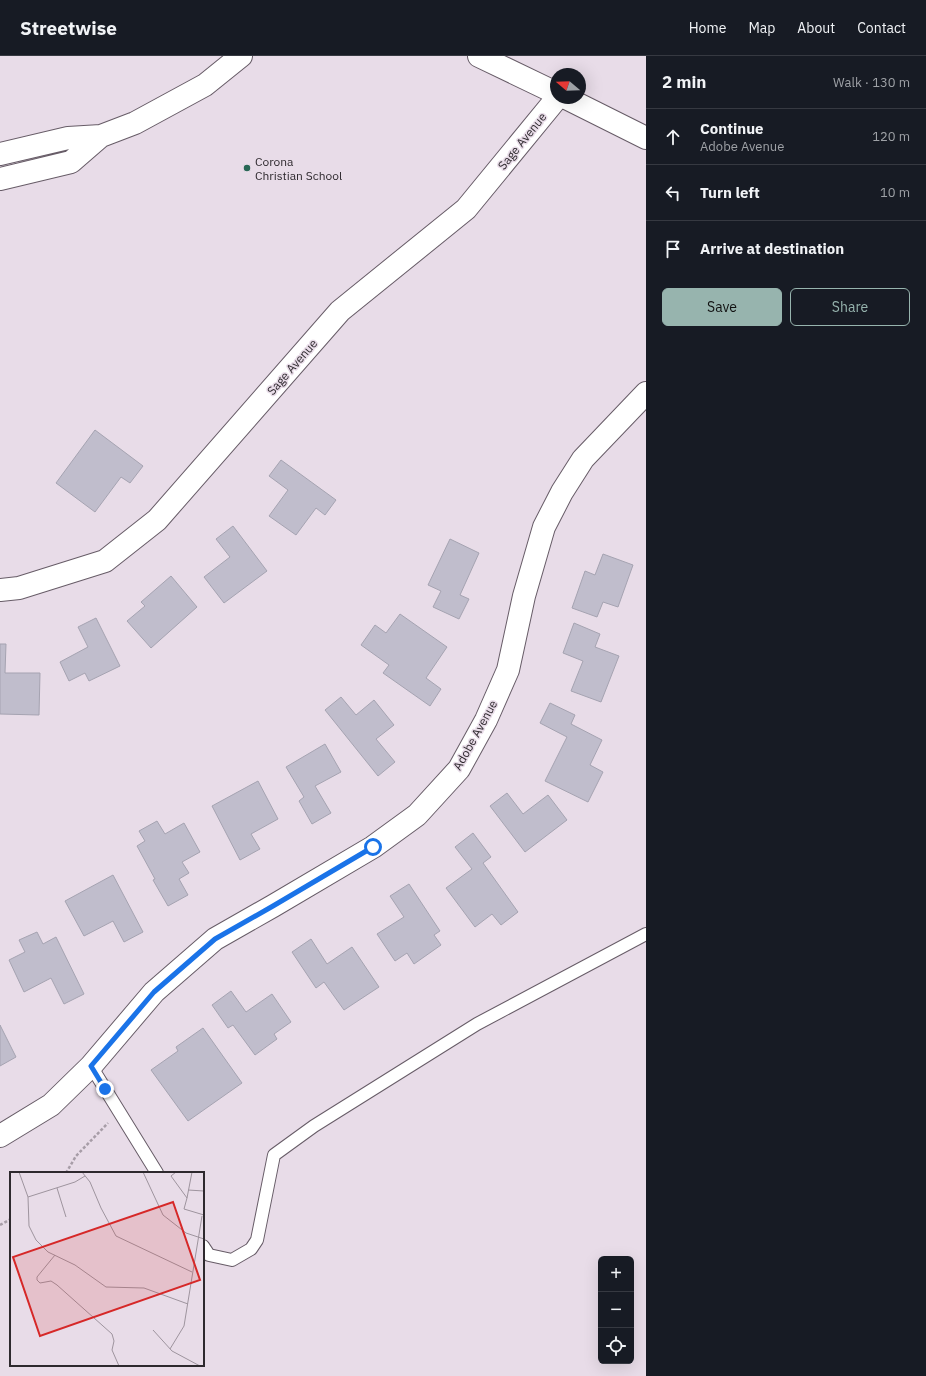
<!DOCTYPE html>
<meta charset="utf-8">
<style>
body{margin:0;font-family:"IBM Plex Sans",sans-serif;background:#242831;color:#f1f3f6}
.controls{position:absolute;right:12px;bottom:12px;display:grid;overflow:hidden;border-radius:6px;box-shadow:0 4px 16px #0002}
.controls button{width:36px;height:36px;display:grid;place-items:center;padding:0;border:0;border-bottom:1px solid #363941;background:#171b24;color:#f1f3f6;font:20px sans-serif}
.compass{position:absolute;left:550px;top:12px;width:36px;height:36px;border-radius:50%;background:#171b24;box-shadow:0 4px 16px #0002;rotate:289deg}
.stop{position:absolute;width:12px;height:12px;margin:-9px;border:3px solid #1a73e8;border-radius:50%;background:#fff}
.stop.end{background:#1a73e8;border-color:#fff;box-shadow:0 1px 4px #0008}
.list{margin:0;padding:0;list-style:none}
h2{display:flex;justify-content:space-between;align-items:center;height:52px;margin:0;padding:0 16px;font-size:17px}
h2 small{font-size:13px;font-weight:400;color:#9ea1a6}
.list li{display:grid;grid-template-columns:26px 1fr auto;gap:12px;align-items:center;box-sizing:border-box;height:56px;padding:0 16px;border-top:1px solid #363941}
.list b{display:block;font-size:15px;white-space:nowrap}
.list p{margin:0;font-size:13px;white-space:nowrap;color:#9ea1a6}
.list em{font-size:13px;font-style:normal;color:#9ea1a6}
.actions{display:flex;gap:8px;padding:12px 16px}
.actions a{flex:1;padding:9px 0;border:1px solid #97b4ae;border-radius:6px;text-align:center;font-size:14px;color:#97b4ae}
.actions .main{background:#97b4ae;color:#111}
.icon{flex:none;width:22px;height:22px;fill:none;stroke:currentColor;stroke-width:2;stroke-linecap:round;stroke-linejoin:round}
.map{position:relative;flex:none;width:646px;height:1320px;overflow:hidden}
header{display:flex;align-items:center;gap:24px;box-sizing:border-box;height:56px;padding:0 20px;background:#171b24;border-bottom:1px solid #363941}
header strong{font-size:19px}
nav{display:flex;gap:22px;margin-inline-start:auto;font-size:14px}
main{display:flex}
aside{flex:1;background:#171b24}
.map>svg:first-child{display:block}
.building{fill:#c0bdcc;stroke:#a5a3b1}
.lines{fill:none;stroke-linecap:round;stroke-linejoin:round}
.lane-casing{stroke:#675c67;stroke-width:14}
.street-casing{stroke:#675c67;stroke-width:24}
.secondary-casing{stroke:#675c67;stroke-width:24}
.path{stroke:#a79da7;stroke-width:2.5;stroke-dasharray:3 2;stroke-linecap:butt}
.lane{stroke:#fff;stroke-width:12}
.street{stroke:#fff;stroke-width:22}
.secondary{stroke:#fff;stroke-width:22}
.route{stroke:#1a73e8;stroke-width:5}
.poi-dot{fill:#286755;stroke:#e8dce8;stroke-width:1.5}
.labels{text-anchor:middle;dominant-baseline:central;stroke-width:3;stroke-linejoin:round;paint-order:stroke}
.street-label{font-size:12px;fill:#2e292e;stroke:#e8dce8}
.poi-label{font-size:12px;fill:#2e292e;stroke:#e8dce8;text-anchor:start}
.inset-road{fill:none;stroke:#9e949e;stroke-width:1}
.view{fill:#d62828;fill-opacity:0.15;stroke:#d62828;stroke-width:2}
.inset-edge{fill:none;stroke:#2e292e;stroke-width:2}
</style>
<header>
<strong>Streetwise</strong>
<nav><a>Home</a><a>Map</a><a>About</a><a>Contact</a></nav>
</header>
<main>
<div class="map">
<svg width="646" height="1320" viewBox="0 0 646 1320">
<rect width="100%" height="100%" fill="#e8dce8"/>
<!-- building -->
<path class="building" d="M95,374L143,410L130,427L121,421L95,456L56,427Z
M281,404L336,444L325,459L316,452L296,479L269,460L288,434L269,420Z
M233,470L267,515L224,547L204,521L230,501L216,483Z
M450,483L479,497L460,539L469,543L459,563L433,551L441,535L428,529Z
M603,498L633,509L618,551L603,546L597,561L572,552L585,515L595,519Z
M171,520L197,551L151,592L127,565L145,550L141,546Z
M400,558L447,591L426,622L441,633L430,650L383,617L389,609L361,589L375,569L386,577Z
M96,562L120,610L89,625L85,617L69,625L60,606L88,591L78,571Z
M574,567L600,578L595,591L619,600L601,646L571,635L583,605L563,597Z
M0,588H6L5,617H40L39,659L0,658Z
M341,641L356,659L374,644L394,669L376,683L395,706L378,720L325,654Z
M550,647L575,659L571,668L602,684L590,709L603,716L588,746L545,725L567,681L540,667Z
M325,688L341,716L315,730L331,757L312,768L299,745L304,741L286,711Z
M258,725L278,763L251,778L260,793L240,804L212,750Z
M507,737L523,758L548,739L567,764L525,796L490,750Z
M157,765L165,778L184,767L200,796L182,806L189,817L179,823L188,839L168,850L153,824L155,823L137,790L145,785L139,775Z
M473,777L491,801L483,807L518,856L501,869L492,858L475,871L446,832L472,813L455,791Z
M113,819L143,876L124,886L113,865L84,880L65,845Z
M409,828L440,875L434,879L441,889L414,908L407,897L395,905L377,878L404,861L390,840Z
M37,876L43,888L56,881L84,938L64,948L51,922L24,936L9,904L25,896L19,884Z
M311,883L327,908L352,891L379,931L344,954L324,926L316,932L292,896Z
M231,935L246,956L272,938L291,966L274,978L277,983L255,999L233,969L228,972L212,949Z
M0,969L16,1001L0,1010Z
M203,972L242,1027L188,1065L151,1014L178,995L176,991Z"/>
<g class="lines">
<defs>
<path id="lane" d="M91,1010L157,1117
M203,1190L209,1199L232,1204L251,1193L257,1184L274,1099L314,1070L477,968L646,878"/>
<path id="street" d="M479,0L556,37
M566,42L646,82
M0,534L19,532L105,505L157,464L340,255L466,153L557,42
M0,1080L51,1049L91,1010L154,936L215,883L273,850L373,791L417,759L459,713L486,664L508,614L524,540L544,471L562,436L583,403L646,337"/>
<path id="secondary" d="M0,98L68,82L101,80L135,67L205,29L241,0
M0,123L71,106L101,80"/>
</defs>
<!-- lane casing -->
<use href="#lane" class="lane-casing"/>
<!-- street casing -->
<use href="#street" class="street-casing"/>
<!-- secondary casing -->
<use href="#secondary" class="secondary-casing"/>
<!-- path -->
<path class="path" d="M66,1117L76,1100L108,1067
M0,1169L11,1163"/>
<!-- lane -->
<use href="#lane" class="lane"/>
<!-- street -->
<use href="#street" class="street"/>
<!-- secondary -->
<use href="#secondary" class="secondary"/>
</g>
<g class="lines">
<!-- route -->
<path class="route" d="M105,1033L91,1010L154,936L215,883L273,850L373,791"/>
</g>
<!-- markers -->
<circle class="poi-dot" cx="247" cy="112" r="4"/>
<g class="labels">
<!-- street labels -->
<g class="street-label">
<text transform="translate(522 85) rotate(-51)">Sage Avenue</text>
<text transform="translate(292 311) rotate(-49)">Sage Avenue</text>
<text transform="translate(475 679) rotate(-61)">Adobe Avenue</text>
</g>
<!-- poi labels -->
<g class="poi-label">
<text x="255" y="105">Corona<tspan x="255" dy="14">Christian School</tspan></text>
</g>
</g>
<!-- overview -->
<g transform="translate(10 1116)">
<rect width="194" height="194" fill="#e8dce8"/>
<path class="inset-road" d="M9,0L18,25L19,54L26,68L38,80L65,93L96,115L134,116L178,132M72,0L80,10L91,36L106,64L182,100M133,0L153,43L176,61L194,67M166,0L161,4L177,26L174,37L194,43M47,16L56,45M178,18L194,19M18,25L65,10L75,4M177,26L182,0M45,83L27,105V108L30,111L41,109L47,113L102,162L104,169L102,178L109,194M143,158L162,179L190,194M160,177L174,154L192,44"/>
<path class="view" d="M163,30L190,108L30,164L3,85Z"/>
<rect width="194" height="194" class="inset-edge"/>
</g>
</svg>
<div class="controls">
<button>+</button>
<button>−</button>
<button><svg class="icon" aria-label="locate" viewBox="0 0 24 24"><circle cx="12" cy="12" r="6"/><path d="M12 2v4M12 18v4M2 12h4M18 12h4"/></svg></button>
</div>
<svg class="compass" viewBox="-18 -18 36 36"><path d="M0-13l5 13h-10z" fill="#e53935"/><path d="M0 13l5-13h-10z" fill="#9ea1a6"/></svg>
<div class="stop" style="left:373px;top:791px"></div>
<div class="stop end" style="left:105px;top:1033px"></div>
</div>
<aside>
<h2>2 min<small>Walk · 130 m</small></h2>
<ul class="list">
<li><svg class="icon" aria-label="ahead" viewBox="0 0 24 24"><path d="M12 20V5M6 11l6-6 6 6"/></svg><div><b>Continue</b><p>Adobe Avenue</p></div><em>120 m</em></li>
<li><svg class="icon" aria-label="left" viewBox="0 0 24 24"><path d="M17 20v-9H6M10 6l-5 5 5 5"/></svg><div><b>Turn left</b></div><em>10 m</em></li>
<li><svg class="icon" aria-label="arrive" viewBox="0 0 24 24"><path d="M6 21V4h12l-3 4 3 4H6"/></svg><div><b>Arrive at destination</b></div></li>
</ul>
<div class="actions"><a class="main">Save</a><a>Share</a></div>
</aside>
</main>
